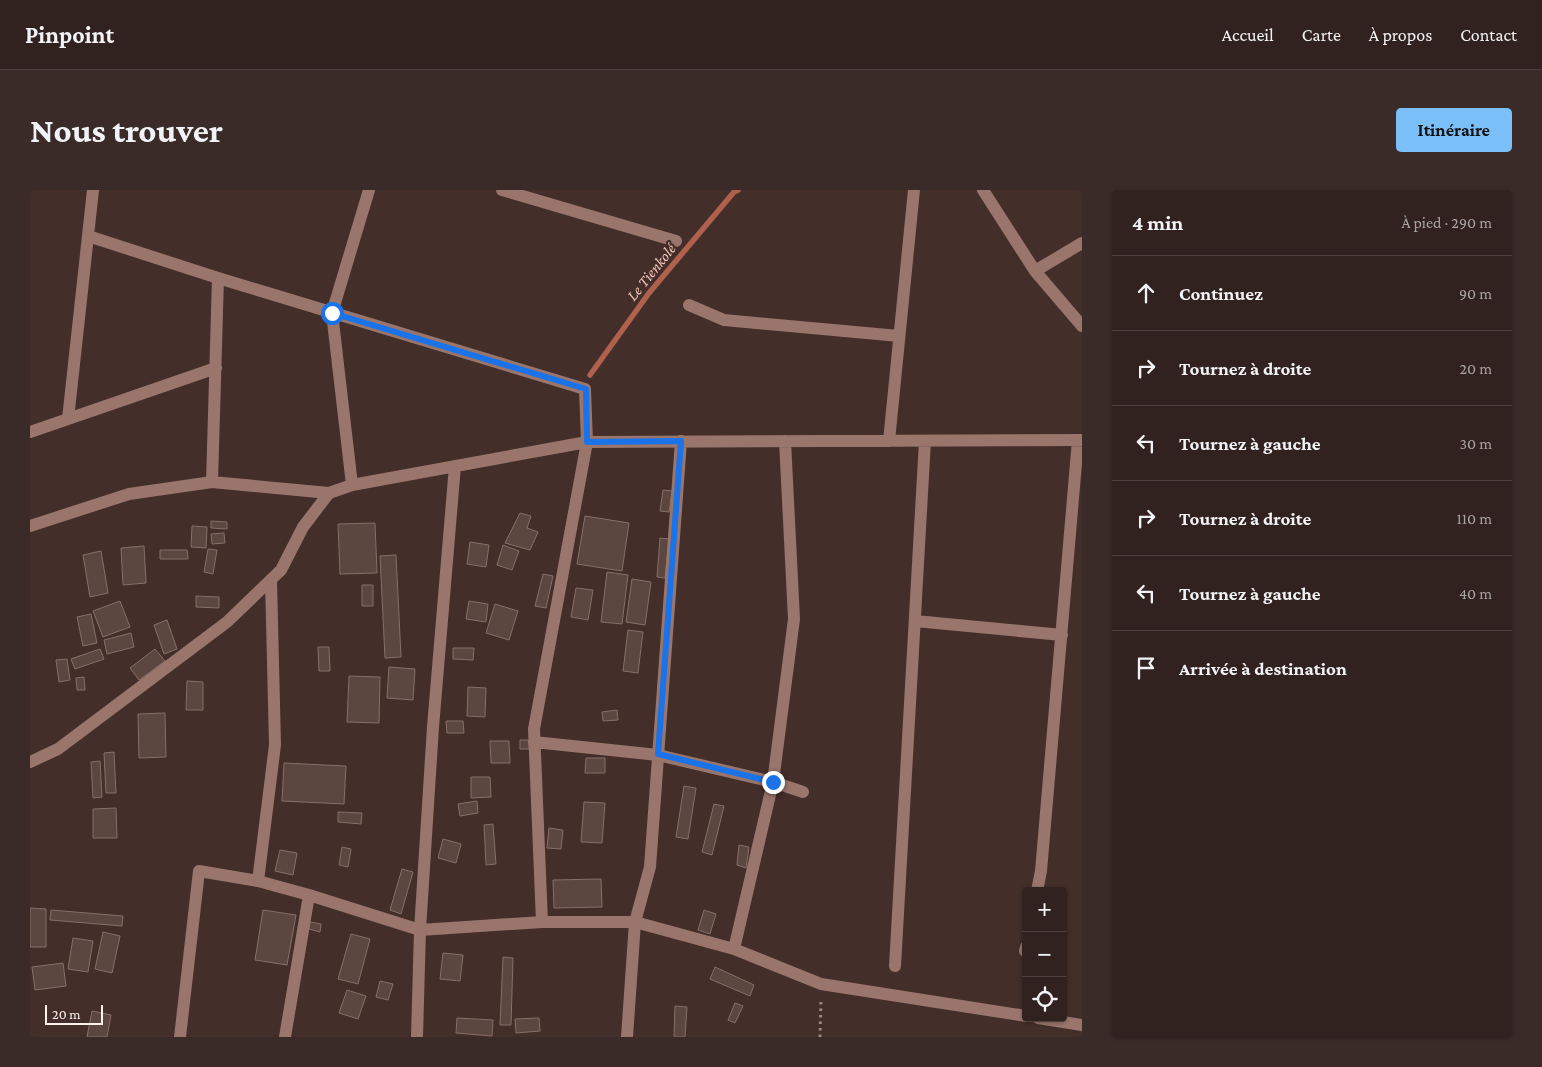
<!DOCTYPE html>
<html lang="fr">
<meta charset="utf-8">
<style>
body{margin:0;font-family:"Crimson Pro",serif;background:#3a2a28;color:#f1f3f6}
.controls{position:absolute;right:15px;bottom:15px;display:grid;overflow:hidden;border-radius:5px;box-shadow:0 1px 4px #0004}
.controls button{width:45px;height:45px;display:grid;place-items:center;padding:0;border:0;border-bottom:1px solid #4d3f3d;background:#32221f;color:#f1f3f6;font:25px sans-serif}
.scale{position:absolute;left:15px;bottom:12px;width:58px;box-sizing:border-box;padding-left:5px;border:2px solid #fff1ed;border-top:0;font-size:14px;line-height:18px;white-space:nowrap;color:#fff1ed;-webkit-text-stroke:4px #432e29;paint-order:stroke}
.stop{position:absolute;width:15px;height:15px;margin:-11px;border:4px solid #1a73e8;border-radius:50%;background:#fff}
.stop.end{background:#1a73e8;border-color:#fff;box-shadow:0 1px 5px #0008}
.list{margin:0;padding:0;list-style:none}
h2{display:flex;justify-content:space-between;align-items:center;height:65px;margin:0;padding:0 20px;font-size:21px}
h2 small{font-size:16px;font-weight:400;color:#a8a4a4}
.list li{display:grid;grid-template-columns:32px 1fr auto;gap:15px;align-items:center;box-sizing:border-box;height:75px;padding:0 20px;border-top:1px solid #4d3f3d}
.list b{display:block;font-size:19px;white-space:nowrap}
.list em{font-size:16px;font-style:normal;color:#a8a4a4}
.icon{flex:none;width:28px;height:28px;fill:none;stroke:currentColor;stroke-width:2;stroke-linecap:round;stroke-linejoin:round}
.map{position:relative;flex:none;width:1052px;height:847px;overflow:hidden;border-radius:5px}
header{display:flex;align-items:center;gap:30px;box-sizing:border-box;height:70px;padding:0 25px;background:#32221f;border-bottom:1px solid #4d3f3d}
header strong{font-size:24px}
nav{display:flex;gap:28px;margin-inline-start:auto;font-size:18px}
.intro{display:flex;align-items:center;justify-content:space-between;box-sizing:border-box;height:120px;padding:0 30px}
h1{margin:0;font-size:35px}
.button{padding:12px 22px;border-radius:5px;background:#7abff8;color:#111;font-size:18px;font-weight:700}
main{display:flex;gap:30px;padding:0 30px}
aside{flex:1;background:#32221f;border-radius:5px;box-shadow:0 1px 4px #0004}
.map>svg:first-child{display:block}
.lines{fill:none;stroke-linecap:round;stroke-linejoin:round}
.stream{stroke:#af614e;stroke-width:5.5}
.building{fill:#5c4640;stroke:#886f69}
.path{stroke:#998883;stroke-width:3;stroke-dasharray:2.5 4;stroke-linecap:butt}
.minor{stroke:#99756c;stroke-width:12}
.route{stroke:#1a73e8;stroke-width:6}
.labels{text-anchor:middle;dominant-baseline:central;stroke-width:4.5;stroke-linejoin:round;paint-order:stroke}
.water-label{font-size:16px;font-style:italic;fill:#f1c4b8;stroke:#432e29}
</style>
<header>
<strong>Pinpoint</strong>
<nav><a>Accueil</a><a>Carte</a><a>À propos</a><a>Contact</a></nav>
</header>
<div class="intro"><h1>Nous trouver</h1><a class="button">Itinéraire</a></div>
<main>
<div class="map">
<svg width="1052" height="847" viewBox="0 0 1052 847">
<rect width="100%" height="100%" fill="#432e29"/>
<g class="lines">
<!-- stream -->
<path class="stream" d="M560,185L619,103L704,2L708,0"/>
</g>
<!-- building -->
<path class="building" d="M633,300L642,301L639,322L630,321Z
M490,323L501,326L497,338L508,342L500,360L475,353Z
M555,326L599,333L592,381L547,374Z
M181,331L197,332V339L181,338Z
M345,333L347,383L310,384L308,334Z
M162,336L177,337L176,358L161,357Z
M194,343L195,353L182,354L181,344Z
M630,348L639,349L635,388L627,387Z
M440,352L459,355L456,377L437,374Z
M473,355L489,361L482,380L467,375Z
M114,356L116,393L93,395L91,358Z
M178,359L187,360L183,384L174,382Z
M130,360H157L158,369H130Z
M71,361L78,403L60,407L53,365Z
M366,365L371,467L355,468L350,366Z
M577,382L598,385L592,434L571,432Z
M513,384L523,386L516,418L505,416Z
M602,389L621,392L615,435L596,432Z
M332,395H343V416H332Z
M546,398L563,400L558,430L541,427Z
M166,406L189,407V418L166,417Z
M90,411L100,437L73,447L63,421Z
M439,411L458,414L456,432L436,429Z
M465,414L488,421L479,450L456,443Z
M61,424L67,453L53,456L47,427Z
M137,430L147,459L134,464L124,435Z
M598,440L613,442L608,483L593,481Z
M101,443L104,457L77,464L74,450Z
M288,457H299L300,481H289Z
M423,458H444L443,470L423,469Z
M70,459L74,469L45,479L41,469Z
M125,459L135,471L109,490L100,478Z
M37,469L40,490L29,492L26,470Z
M359,477L385,479L383,510L357,508Z
M319,486L350,487L349,533L317,532Z
M54,487L55,500H47L46,488Z
M157,491L173,492V520H156Z
M438,497L456,498L455,527L437,526Z
M587,520L588,530L573,531L572,522Z
M135,523L136,567L109,568L108,524Z
M416,531H433L434,543H417Z
M490,550H499V559H490Z
M460,551H479L480,573H461Z
M84,562L86,603H76L74,563Z
M556,568H575V583H555Z
M70,571L72,607L63,608L61,572Z
M254,573L316,576L314,614L252,611Z
M441,587H460L461,607L441,608Z
M654,596L666,598L658,649L646,647Z
M447,611L448,623L430,626L428,614Z
M554,612L575,613L572,653L551,652Z
M684,614L694,616L682,665L672,662Z
M86,618L87,648H63V619Z
M308,622L332,623L331,634L308,632Z
M463,634L466,674L456,675L454,635Z
M519,638L533,640L531,659L517,658Z
M413,649L431,654L426,673L408,668Z
M709,655L719,657L716,678L707,675Z
M312,657L321,659L318,677L309,675Z
M250,660L267,663L263,685L245,681Z
M372,679L383,682L371,724L360,720Z
M571,689L572,717L524,718L523,690Z
M0,718L16,719V757H0Z
M21,720L93,726L92,736L20,730Z
M233,720L266,725L257,775L225,770Z
M674,720L686,724L680,744L668,740Z
M280,732L291,734L290,742L279,739Z
M73,742L90,746L82,783L65,779Z
M321,744L340,749L328,794L308,789Z
M43,748L63,751L58,782L38,779Z
M413,763L433,765L430,791L410,789Z
M473,767L483,768L481,835H470Z
M33,773L36,796L5,800L2,777Z
M685,777L724,795L720,806L680,789Z
M350,791L363,794L358,810L346,807Z
M317,800L336,806L328,829L309,823Z
M705,813L713,816L705,833L698,830Z
M645,816L657,817L655,847H644Z
M62,821L81,825L77,847H57Z
M427,828L463,830L462,846L426,843Z
M509,828L510,841L486,843L485,829Z"/>
<g class="lines">
<!-- path -->
<path class="path" d="M790,847L791,809"/>
<!-- minor -->
<path class="minor" d="M472,0L646,51
M953,0L1005,81L1052,136
M58,46L188,88L555,199L557,252L504,539L512,732
M1005,81L1052,53
M659,115L694,130L869,146
M38,229L63,0
M0,242L186,178
M859,251L884,0
M182,292L188,88
M322,295L302,123L339,0
M0,336L99,304L182,292L299,303
M885,431L1032,445
M504,552L628,565L743,592L773,602
M0,572L28,559L197,432L251,380L273,337L299,303L322,295L557,252L1052,250
M228,691L245,555L241,390
M1007,701L1011,681L1048,250
M704,759L743,592L764,429L755,251
M995,761L996,757
M865,776L895,251
M1008,828L1052,835
M150,847L169,681L228,691L279,705L390,740L512,732H605L704,759L791,794L996,826
M255,847L279,705
M387,847L390,740L403,537L425,276
M597,847L605,732L620,677L651,251"/>
</g>
<g class="lines">
<!-- route -->
<path class="route" d="M302,123L556,199L557,252L651,251L628,564L743,592"/>
</g>
<g class="labels">
<!-- water labels -->
<g class="water-label">
<text transform="translate(621 82) rotate(-51)">Le Tienkolé</text>
</g>
</g>
</svg>
<div class="controls">
<button>+</button>
<button>−</button>
<button><svg class="icon" aria-label="locate" viewBox="0 0 24 24"><circle cx="12" cy="12" r="6"/><path d="M12 2v4M12 18v4M2 12h4M18 12h4"/></svg></button>
</div>
<div class="scale">20 m</div>
<div class="stop" style="left:302px;top:123px"></div>
<div class="stop end" style="left:743px;top:592px"></div>
</div>
<aside>
<h2>4 min<small>À pied · 290 m</small></h2>
<ul class="list">
<li><svg class="icon" aria-label="ahead" viewBox="0 0 24 24"><path d="M12 20V5M6 11l6-6 6 6"/></svg><div><b>Continuez</b></div><em>90 m</em></li>
<li><svg class="icon" aria-label="right" viewBox="0 0 24 24"><path d="M7 20v-9h11M14 6l5 5-5 5"/></svg><div><b>Tournez à droite</b></div><em>20 m</em></li>
<li><svg class="icon" aria-label="left" viewBox="0 0 24 24"><path d="M17 20v-9H6M10 6l-5 5 5 5"/></svg><div><b>Tournez à gauche</b></div><em>30 m</em></li>
<li><svg class="icon" aria-label="right" viewBox="0 0 24 24"><path d="M7 20v-9h11M14 6l5 5-5 5"/></svg><div><b>Tournez à droite</b></div><em>110 m</em></li>
<li><svg class="icon" aria-label="left" viewBox="0 0 24 24"><path d="M17 20v-9H6M10 6l-5 5 5 5"/></svg><div><b>Tournez à gauche</b></div><em>40 m</em></li>
<li><svg class="icon" aria-label="arrive" viewBox="0 0 24 24"><path d="M6 21V4h12l-3 4 3 4H6"/></svg><div><b>Arrivée à destination</b></div></li>
</ul>
</aside>
</main>
